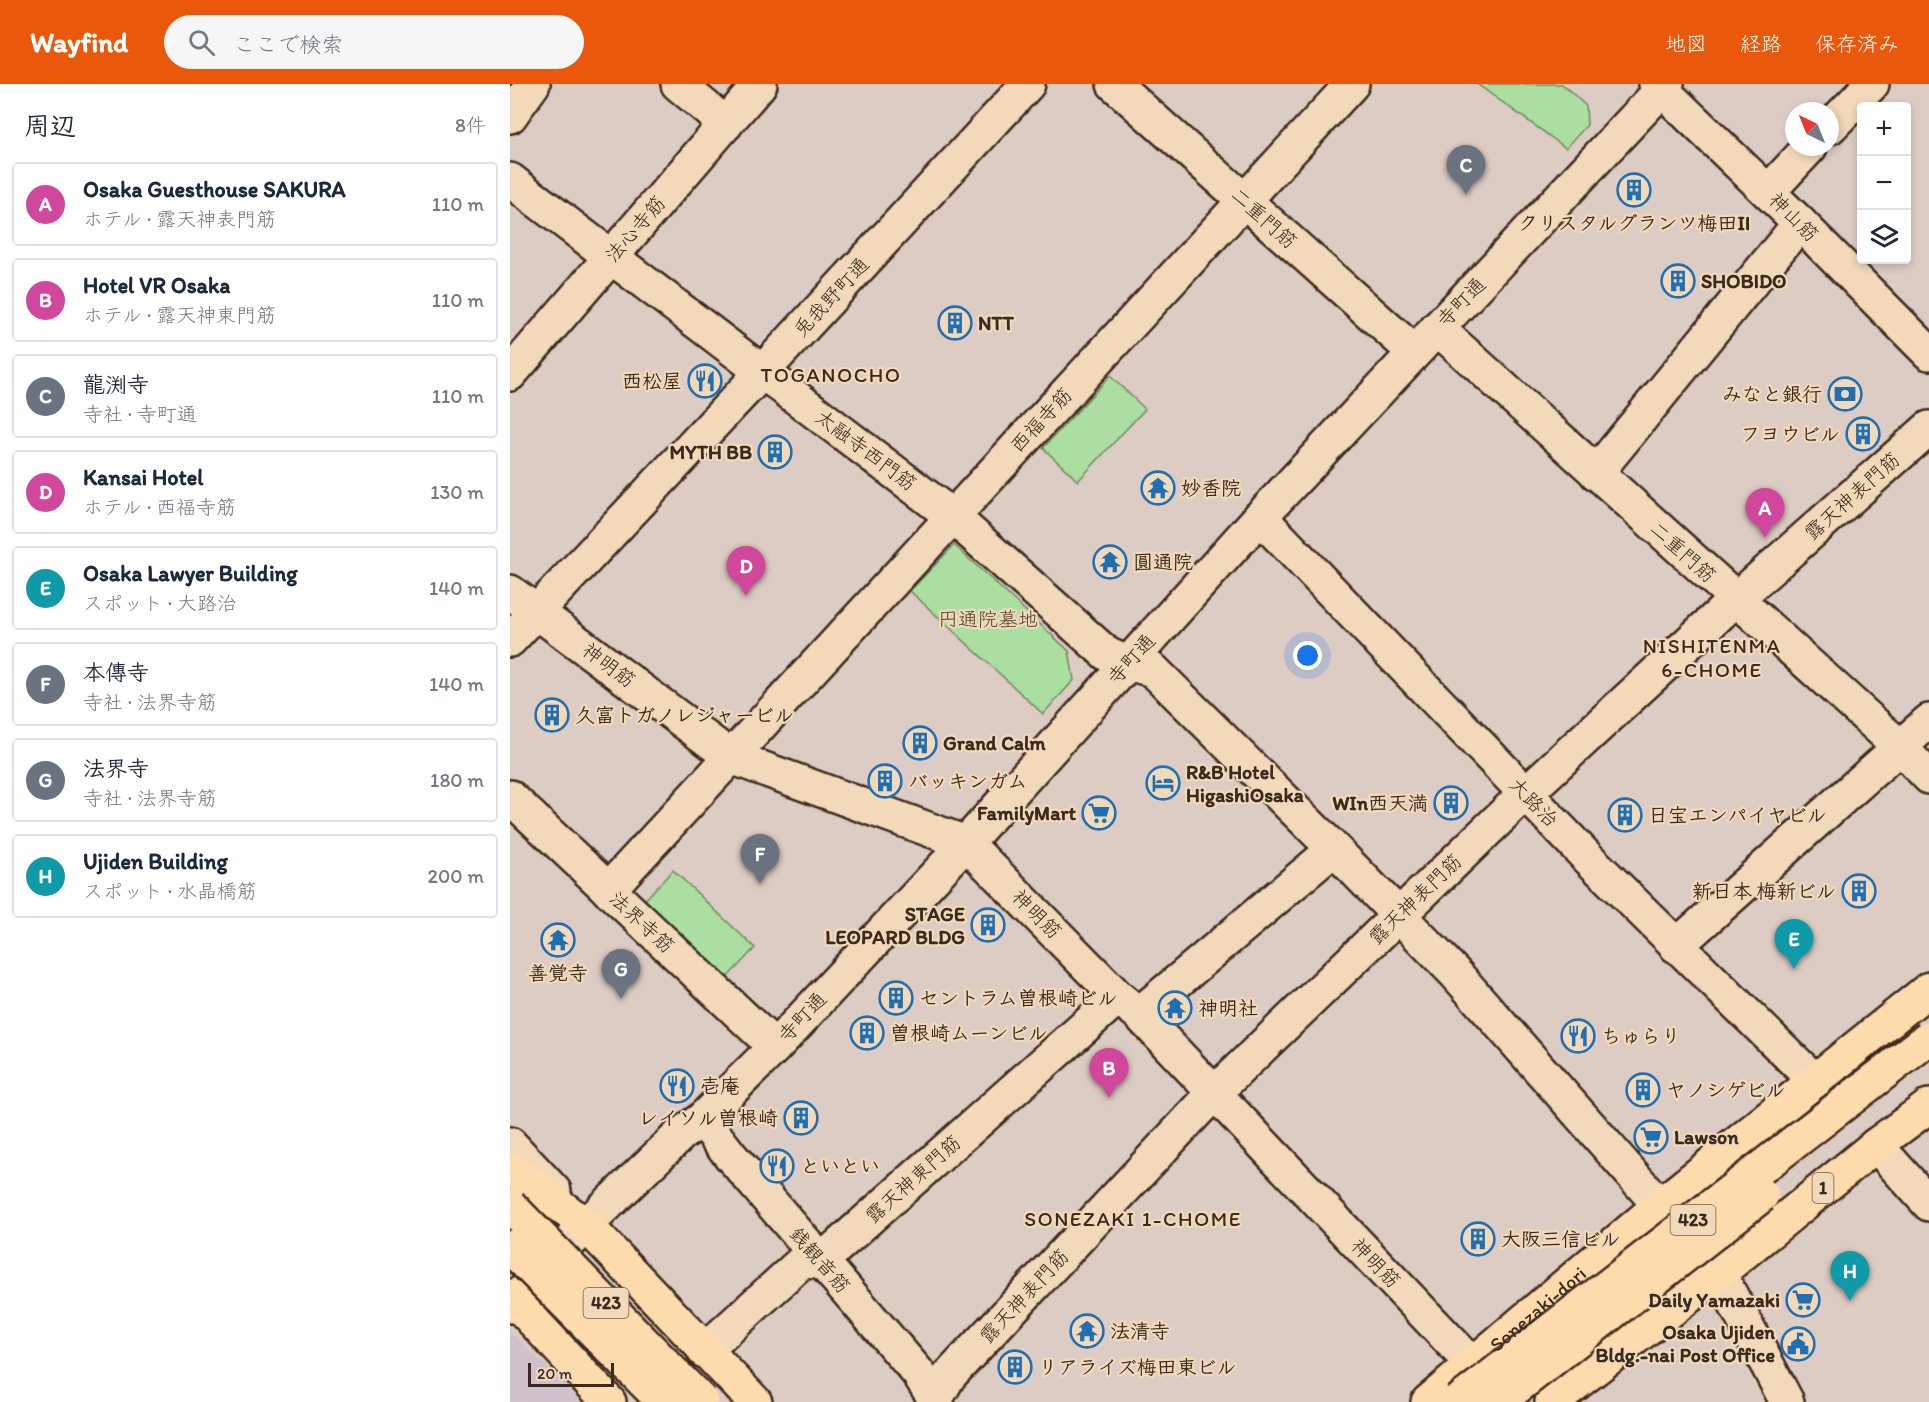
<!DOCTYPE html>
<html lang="ja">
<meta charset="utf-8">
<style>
body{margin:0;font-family:Itim,"Klee One",sans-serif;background:#f6f6f7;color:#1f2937}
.controls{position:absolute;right:18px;top:18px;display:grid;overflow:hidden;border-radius:6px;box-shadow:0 3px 9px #0003}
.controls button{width:54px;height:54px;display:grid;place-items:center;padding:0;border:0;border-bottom:2px solid #e0e1e3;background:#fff;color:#1f2937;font:30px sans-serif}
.compass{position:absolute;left:1275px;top:18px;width:54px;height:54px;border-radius:50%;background:#fff;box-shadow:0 3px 9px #0003;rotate:317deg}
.scale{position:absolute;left:18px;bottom:15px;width:86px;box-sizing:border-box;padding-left:6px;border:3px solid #3b2a1e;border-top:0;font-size:16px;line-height:21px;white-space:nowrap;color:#3b2a1e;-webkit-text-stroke:4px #f1d9b9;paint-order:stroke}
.you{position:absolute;left:798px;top:572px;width:21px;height:21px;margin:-15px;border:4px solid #fff;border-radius:50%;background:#1a73e8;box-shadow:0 0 0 9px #1a73e833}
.badge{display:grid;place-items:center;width:39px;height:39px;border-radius:50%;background:#ea580c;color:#fff;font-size:20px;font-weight:700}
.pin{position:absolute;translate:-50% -50px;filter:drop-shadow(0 2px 3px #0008)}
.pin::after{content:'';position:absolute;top:32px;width:21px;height:18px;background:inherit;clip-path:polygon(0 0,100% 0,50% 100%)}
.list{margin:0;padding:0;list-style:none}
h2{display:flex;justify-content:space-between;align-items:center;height:78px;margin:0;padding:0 24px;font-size:26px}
h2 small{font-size:20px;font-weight:400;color:#747a83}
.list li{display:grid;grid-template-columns:39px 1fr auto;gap:18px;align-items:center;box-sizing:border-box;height:84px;margin:0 12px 12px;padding:0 12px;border:2px solid #e0e1e3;border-radius:6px}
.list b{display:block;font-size:22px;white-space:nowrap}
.list p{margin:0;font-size:20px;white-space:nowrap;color:#747a83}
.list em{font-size:20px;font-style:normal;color:#747a83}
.icon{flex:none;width:33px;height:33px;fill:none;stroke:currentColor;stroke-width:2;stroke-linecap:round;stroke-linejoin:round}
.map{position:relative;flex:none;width:1419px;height:1318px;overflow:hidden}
header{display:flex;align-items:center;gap:36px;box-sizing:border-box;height:84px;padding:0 30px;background:#ea580c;color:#fff}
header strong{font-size:28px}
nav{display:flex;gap:33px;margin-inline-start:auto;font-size:21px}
.search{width:420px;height:54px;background:#f6f6f7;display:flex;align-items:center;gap:15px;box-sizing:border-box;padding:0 21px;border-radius:33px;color:#747a83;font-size:22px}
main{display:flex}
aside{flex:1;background:#fff}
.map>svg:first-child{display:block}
.built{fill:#cfc2cc}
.green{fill:#abdfa1;stroke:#738460;stroke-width:1.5}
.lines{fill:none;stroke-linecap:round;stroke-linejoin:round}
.street-casing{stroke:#3b2a1e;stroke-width:38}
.secondary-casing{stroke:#3b2a1e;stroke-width:38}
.highway-casing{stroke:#3b2a1e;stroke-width:38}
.street{stroke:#f1d9b9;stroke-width:33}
.secondary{stroke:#f1d9b9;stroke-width:33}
.highway{stroke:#fedbac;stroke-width:33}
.highway-bridge-casing{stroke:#3b2a1e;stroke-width:38;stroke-linecap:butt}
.highway-bridge{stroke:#fedbac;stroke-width:33}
.labels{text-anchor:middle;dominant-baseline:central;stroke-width:4.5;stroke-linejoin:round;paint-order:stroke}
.shield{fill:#f1d9b9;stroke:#725e4c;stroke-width:1.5}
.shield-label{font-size:18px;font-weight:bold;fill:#3b2a1e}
.street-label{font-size:20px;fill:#3b2a1e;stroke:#f1d9b9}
.poi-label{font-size:20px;font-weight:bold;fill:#3b2a1e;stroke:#f1d9b9;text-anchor:start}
.park-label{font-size:20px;fill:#4c4532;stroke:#f1d9b9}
.neighbourhood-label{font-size:21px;letter-spacing:1.5px;fill:#3b2a1e;stroke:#f1d9b9}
</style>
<header>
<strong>Wayfind</strong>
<div class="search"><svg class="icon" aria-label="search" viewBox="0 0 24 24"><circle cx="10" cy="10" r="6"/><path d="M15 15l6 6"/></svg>ここで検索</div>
<nav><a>地図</a><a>経路</a><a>保存済み</a></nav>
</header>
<main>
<aside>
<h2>周辺<small>8件</small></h2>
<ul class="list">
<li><span class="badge" style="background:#d1479c">A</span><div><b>Osaka Guesthouse SAKURA</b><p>ホテル · 露天神表門筋</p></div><em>110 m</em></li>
<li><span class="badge" style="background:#d1479c">B</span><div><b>Hotel VR Osaka</b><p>ホテル · 露天神東門筋</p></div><em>110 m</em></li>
<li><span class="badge" style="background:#6b7280">C</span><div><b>龍渕寺</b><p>寺社 · 寺町通</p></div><em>110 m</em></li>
<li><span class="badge" style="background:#d1479c">D</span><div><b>Kansai Hotel</b><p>ホテル · 西福寺筋</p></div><em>130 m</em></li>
<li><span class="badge" style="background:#0f9aa8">E</span><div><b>Osaka Lawyer Building</b><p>スポット · 大路治</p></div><em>140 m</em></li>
<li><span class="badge" style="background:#6b7280">F</span><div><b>本傳寺</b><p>寺社 · 法界寺筋</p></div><em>140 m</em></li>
<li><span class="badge" style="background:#6b7280">G</span><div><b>法界寺</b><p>寺社 · 法界寺筋</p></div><em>180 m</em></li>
<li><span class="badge" style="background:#0f9aa8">H</span><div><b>Ujiden Building</b><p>スポット · 水晶橋筋</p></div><em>200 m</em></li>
</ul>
</aside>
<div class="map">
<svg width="1419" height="1318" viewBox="0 0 1419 1318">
<rect width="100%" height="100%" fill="#ddccc4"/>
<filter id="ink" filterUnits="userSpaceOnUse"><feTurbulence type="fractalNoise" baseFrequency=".0167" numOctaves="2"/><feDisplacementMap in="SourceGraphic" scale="12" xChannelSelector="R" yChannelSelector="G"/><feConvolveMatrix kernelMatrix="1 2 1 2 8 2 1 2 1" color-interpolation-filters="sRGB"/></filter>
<g filter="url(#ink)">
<!-- built -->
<path class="built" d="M0,1248L73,1318H0Z"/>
<!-- green -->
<path class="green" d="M967,0H1052L1076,22L1077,41L1056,64Z
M600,292L635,325L568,397L533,364Z
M444,461L559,567L564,596L533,630L400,507Z
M163,786L245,864L209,902L128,823Z"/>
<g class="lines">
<defs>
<path id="street" d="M168,0L216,40
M604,0L904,268
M0,32L23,0
M1320,43L1362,0
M0,96L442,432L597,570L617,579L643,586L824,765L946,890L1209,1189L1277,1318
M1258,108L1300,63
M927,244L1390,663L1419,693
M0,290L250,0
M1086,389L1290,139
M750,433L1076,772L1305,997
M0,508L221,673L456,759L608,913L629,930L963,1281
M0,556L253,287L518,0
M0,713L265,963
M98,806L842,0
M1166,862L1419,637
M629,930L824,765
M192,1035L220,1071L409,1290L427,1318
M1366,1061L1419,1120
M0,1222L76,1141L170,1051L192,1035L265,963L456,759
M194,1267L292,1178L311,1177L608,913
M424,1318L439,1292L704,1009L1016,709L1225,516L1419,344"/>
<path id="secondary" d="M1146,0L1290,139L1419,269
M456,759L750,433L1157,0
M0,1060L44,1107"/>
<g id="highway">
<path d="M0,1085L76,1141L245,1318"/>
<path d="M0,1212L99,1318"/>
<path id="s1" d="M918,1318L1149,1122L1419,905"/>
<path d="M1042,1318L1209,1189L1366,1061L1419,1022"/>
</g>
</defs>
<!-- street casing -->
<use href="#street" class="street-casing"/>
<!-- secondary casing -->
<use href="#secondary" class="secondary-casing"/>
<!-- highway casing -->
<use href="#highway" class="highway-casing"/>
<!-- street -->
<use href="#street" class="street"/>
<!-- secondary -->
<use href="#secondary" class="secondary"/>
<!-- highway -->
<use href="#highway" class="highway"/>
<defs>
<path id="highway-bridge" d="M0,1122L192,1318
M0,1163L154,1318
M948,1318L1419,954
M988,1318L1252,1111"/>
</defs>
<!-- highway-bridge casing -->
<use href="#highway-bridge" class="highway-bridge-casing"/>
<!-- highway-bridge -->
<use href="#highway-bridge" class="highway-bridge"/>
</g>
</g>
<!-- icons -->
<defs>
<symbol id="building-ring" viewBox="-11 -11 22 22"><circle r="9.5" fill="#f1d9b9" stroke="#1f6fb2" stroke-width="1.5"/><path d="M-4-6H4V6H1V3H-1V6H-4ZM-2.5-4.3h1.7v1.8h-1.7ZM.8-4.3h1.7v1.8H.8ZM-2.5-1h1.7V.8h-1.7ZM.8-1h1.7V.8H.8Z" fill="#1f6fb2"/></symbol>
<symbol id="restaurant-ring" viewBox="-11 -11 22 22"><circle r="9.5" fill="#f1d9b9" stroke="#1f6fb2" stroke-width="1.5"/><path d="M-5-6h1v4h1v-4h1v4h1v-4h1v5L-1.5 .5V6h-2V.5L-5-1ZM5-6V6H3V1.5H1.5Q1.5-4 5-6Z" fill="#1f6fb2"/></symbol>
<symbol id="bank-ring" viewBox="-11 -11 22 22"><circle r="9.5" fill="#f1d9b9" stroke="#1f6fb2" stroke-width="1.5"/><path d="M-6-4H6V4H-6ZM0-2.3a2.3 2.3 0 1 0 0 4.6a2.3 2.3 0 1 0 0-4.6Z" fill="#1f6fb2"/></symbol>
<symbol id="temple-ring" viewBox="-11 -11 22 22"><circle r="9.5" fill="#f1d9b9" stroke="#1f6fb2" stroke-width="1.5"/><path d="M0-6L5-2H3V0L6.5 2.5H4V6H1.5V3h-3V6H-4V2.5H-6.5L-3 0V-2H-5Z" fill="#1f6fb2"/></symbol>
<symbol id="hotel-ring" viewBox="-11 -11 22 22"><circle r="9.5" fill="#f1d9b9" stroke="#1f6fb2" stroke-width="1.5"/><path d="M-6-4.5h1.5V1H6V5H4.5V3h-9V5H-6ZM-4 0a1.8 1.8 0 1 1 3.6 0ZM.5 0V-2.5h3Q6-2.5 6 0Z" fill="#1f6fb2"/></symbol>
<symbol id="supermarket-ring" viewBox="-11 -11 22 22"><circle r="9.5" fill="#f1d9b9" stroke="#1f6fb2" stroke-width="1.5"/><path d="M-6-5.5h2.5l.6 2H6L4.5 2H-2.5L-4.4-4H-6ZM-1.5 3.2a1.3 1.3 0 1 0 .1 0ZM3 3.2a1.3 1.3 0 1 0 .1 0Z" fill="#1f6fb2"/></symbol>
<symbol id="civic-ring" viewBox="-11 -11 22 22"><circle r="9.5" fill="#f1d9b9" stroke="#1f6fb2" stroke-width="1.5"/><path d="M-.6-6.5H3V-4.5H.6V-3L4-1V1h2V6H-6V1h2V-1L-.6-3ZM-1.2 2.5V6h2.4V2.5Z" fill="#1f6fb2"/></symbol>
</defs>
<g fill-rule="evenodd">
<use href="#building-ring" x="1105" y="87" width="38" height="38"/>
<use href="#building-ring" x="1149" y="178" width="38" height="38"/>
<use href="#building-ring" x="426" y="220" width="38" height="38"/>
<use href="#restaurant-ring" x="176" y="278" width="38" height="38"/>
<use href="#bank-ring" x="1316" y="291" width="38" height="38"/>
<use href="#building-ring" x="1334" y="331" width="38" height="38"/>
<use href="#building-ring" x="246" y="349" width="38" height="38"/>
<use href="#temple-ring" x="629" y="385" width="38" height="38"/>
<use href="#temple-ring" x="581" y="459" width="38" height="38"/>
<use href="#building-ring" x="23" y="612" width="38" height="38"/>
<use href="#building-ring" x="391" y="640" width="38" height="38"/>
<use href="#building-ring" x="356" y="678" width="38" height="38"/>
<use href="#hotel-ring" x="634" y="680" width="38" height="38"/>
<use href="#building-ring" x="922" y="700" width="38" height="38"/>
<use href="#supermarket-ring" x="570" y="710" width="38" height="38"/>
<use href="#building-ring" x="1096" y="712" width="38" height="38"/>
<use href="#building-ring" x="1330" y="788" width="38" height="38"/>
<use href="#building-ring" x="459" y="822" width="38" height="38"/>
<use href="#temple-ring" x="29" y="837" width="38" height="38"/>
<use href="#building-ring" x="367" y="895" width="38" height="38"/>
<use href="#temple-ring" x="646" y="905" width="38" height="38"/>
<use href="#building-ring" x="338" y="930" width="38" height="38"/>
<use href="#restaurant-ring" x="1049" y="933" width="38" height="38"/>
<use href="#restaurant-ring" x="148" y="983" width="38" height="38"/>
<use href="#building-ring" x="1114" y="987" width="38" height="38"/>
<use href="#building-ring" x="272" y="1015" width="38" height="38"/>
<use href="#supermarket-ring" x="1122" y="1034" width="38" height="38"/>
<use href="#restaurant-ring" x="248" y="1063" width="38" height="38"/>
<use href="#building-ring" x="949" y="1136" width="38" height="38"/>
<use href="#supermarket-ring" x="1274" y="1197" width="38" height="38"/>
<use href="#temple-ring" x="558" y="1228" width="38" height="38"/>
<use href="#civic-ring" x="1269" y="1241" width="38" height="38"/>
<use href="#building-ring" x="486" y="1264" width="38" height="38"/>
</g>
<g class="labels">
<!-- shield labels -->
<g class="shield">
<rect x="1302.5" y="1089" width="21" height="30" rx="4.5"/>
<rect x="1160.5" y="1121" width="45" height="30" rx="4.5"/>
<rect x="73.5" y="1204" width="45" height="30" rx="4.5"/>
</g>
<g class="shield-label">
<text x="1313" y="1104">1</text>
<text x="1183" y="1136">423</text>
<text x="96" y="1219">423</text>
</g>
<!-- street labels -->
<g class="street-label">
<text transform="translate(1284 133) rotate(45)">神山筋</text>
<text transform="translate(754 134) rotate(42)">二重門筋</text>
<text transform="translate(125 145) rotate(-49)">法心寺筋</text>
<text transform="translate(321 213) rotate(-47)">兎我野町通</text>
<text transform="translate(951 218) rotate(-46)">寺町通</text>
<text transform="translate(531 336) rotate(-47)">西福寺筋</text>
<text transform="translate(356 366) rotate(37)">太融寺西門筋</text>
<text transform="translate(1342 412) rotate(-42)">露天神表門筋</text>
<text transform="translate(1173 468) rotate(42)">二重門筋</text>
<text transform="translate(621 575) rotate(-48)">寺町通</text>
<text transform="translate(99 581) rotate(37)">神明筋</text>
<text transform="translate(1024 718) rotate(46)">大路治</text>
<text transform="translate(905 815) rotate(-44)">露天神表門筋</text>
<text transform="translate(527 830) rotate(45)">神明筋</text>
<text transform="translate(132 838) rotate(43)">法界寺筋</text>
<text transform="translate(292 933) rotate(-47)">寺町通</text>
<text transform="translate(403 1095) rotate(-42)">露天神東門筋</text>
<text transform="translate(310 1176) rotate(49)">銭観音筋</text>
<text transform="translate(866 1179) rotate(46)">神明筋</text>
<text transform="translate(514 1212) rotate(-47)">露天神表門筋</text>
<text stroke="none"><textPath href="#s1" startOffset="144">Sonezaki-dori</textPath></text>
</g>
<!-- poi labels -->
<g class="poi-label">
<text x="1124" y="139" text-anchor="middle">クリスタルグランツ梅田II</text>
<text x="1191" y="197">SHOBIDO</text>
<text x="468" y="239">NTT</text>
<text x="172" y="297" text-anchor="end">西松屋</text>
<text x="1312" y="310" text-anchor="end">みなと銀行</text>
<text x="1330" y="350" text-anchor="end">フヨウビル</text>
<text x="242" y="368" text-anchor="end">MYTH BB</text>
<text x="671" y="404">妙香院</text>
<text x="623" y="478">圓通院</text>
<text x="65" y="631">久富トガノレジャービル</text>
<text x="433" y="659">Grand Calm</text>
<text x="676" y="688">R&amp;B Hotel<tspan x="676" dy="23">HigashiOsaka</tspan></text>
<text x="398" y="697">バッキンガム</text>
<text x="918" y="719" text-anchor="end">WIn西天満</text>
<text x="566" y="729" text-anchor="end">FamilyMart</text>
<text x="1138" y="731">日宝エンパイヤビル</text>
<text x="1326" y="807" text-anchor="end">新日本 梅新ビル</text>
<text x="455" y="830" text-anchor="end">STAGE<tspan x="455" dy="23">LEOPARD BLDG</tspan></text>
<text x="48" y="889" text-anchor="middle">善覚寺</text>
<text x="409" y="914">セントラム曽根崎ビル</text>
<text x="688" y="924">神明社</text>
<text x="380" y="949">曽根崎ムーンビル</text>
<text x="1091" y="952">ちゅらり</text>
<text x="190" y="1002">壱庵</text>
<text x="1156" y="1006">ヤノシゲビル</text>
<text x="268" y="1034" text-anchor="end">レイソル曽根崎</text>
<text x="1164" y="1053">Lawson</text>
<text x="290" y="1082">といとい</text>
<text x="991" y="1155">大阪三信ビル</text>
<text x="1270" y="1216" text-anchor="end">Daily Yamazaki</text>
<text x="600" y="1247">法清寺</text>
<text x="1265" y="1248" text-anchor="end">Osaka Ujiden<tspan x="1265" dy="23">Bldg.-nai Post Office</tspan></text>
<text x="528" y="1283">リアライズ梅田東ビル</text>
</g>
<!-- park labels -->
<g class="park-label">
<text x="478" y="535">円通院墓地</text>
</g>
<!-- neighbourhood labels -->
<g class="neighbourhood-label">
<text x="321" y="290">TOGANOCHO</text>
<text x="1202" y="561">NISHITENMA<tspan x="1202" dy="24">6-CHOME</tspan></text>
<text x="623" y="1134">SONEZAKI 1-CHOME</text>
</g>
</g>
</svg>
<div class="controls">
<button>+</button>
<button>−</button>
<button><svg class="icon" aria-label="layers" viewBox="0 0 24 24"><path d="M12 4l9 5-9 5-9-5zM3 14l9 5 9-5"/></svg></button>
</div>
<svg class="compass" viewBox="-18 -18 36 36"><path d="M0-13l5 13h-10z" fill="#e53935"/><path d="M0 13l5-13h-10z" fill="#747a83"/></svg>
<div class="scale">20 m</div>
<div class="you"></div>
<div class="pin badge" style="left:1255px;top:454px;background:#d1479c">A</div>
<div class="pin badge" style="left:599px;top:1014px;background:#d1479c">B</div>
<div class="pin badge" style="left:956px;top:111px;background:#6b7280">C</div>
<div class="pin badge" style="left:236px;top:512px;background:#d1479c">D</div>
<div class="pin badge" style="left:1284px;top:885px;background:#0f9aa8">E</div>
<div class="pin badge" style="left:250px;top:800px;background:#6b7280">F</div>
<div class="pin badge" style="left:111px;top:915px;background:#6b7280">G</div>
<div class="pin badge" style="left:1340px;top:1217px;background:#0f9aa8">H</div>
</div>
</main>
